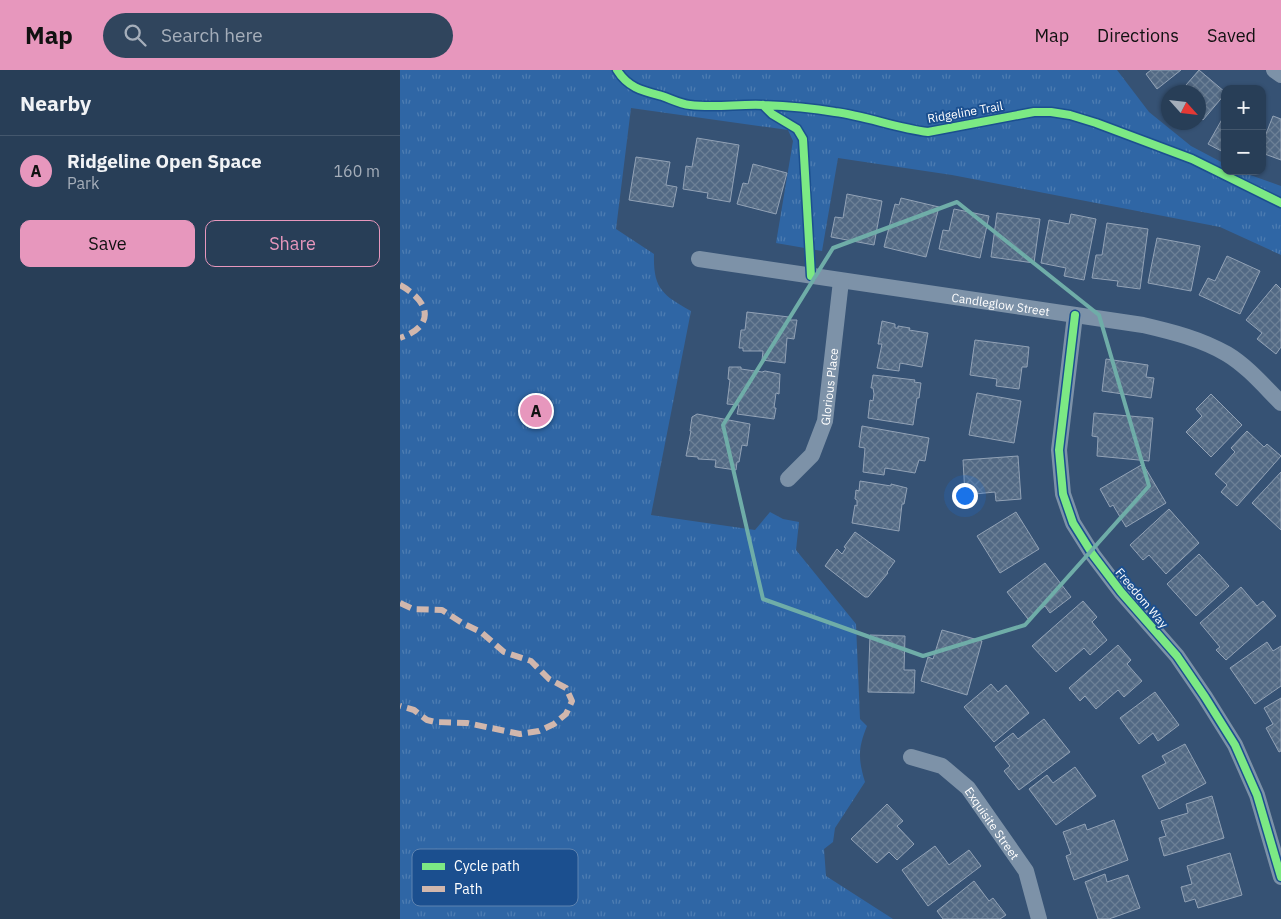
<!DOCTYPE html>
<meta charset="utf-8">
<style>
body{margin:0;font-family:"IBM Plex Sans",sans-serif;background:#30455d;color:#f1f3f6}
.controls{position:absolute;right:15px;top:15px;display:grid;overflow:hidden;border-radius:10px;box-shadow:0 1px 4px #0004}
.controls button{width:45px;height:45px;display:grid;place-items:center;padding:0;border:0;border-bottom:1px solid #44576d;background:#283e57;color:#f1f3f6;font:25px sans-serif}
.compass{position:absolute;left:761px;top:15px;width:45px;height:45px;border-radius:50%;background:#283e57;box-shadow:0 1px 4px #0004;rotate:117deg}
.you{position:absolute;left:564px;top:425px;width:18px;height:18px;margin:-12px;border:4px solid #fff;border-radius:50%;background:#1a73e8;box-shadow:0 0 0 8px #1a73e833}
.badge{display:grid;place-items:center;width:32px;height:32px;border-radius:50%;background:#e797bd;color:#111;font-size:16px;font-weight:700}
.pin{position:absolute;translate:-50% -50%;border:2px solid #fff;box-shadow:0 1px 5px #0006}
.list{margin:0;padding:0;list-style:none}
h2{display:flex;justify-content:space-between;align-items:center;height:65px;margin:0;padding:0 20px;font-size:21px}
h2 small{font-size:16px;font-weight:400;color:#a5aeba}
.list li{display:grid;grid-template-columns:32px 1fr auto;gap:15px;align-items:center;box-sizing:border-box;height:70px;padding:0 20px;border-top:1px solid #44576d}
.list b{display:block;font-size:19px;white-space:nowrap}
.list p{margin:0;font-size:16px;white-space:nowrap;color:#a5aeba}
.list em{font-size:16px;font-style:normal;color:#a5aeba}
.actions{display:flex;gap:10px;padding:15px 20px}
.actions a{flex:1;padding:11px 0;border:1px solid #e797bd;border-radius:10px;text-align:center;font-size:18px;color:#e797bd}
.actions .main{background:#e797bd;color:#111}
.icon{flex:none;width:28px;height:28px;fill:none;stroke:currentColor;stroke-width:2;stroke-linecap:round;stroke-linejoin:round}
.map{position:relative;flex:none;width:881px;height:849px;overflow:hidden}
header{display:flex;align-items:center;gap:30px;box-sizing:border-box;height:70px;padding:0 25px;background:#e797bd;color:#111}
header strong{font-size:24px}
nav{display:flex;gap:28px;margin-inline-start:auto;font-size:18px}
.search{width:350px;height:45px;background:#30455d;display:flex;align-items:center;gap:12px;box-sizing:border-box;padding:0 18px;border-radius:28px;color:#a5aeba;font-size:19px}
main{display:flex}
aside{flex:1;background:#283e57}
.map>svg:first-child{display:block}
.park{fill:url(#park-tufts)}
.building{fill:url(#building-cross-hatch);stroke:#92a2b6}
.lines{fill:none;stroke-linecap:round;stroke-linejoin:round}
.minor{stroke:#7d92a8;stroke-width:16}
.quiet{stroke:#d1b7ad;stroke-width:6;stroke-dasharray:12 6;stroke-linecap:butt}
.cycleway-casing{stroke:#1b4f8f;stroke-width:11}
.cycleway{stroke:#7ce984;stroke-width:8}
.marked{fill:none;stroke:#6fada8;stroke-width:4;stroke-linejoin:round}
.labels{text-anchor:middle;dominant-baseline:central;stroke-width:4;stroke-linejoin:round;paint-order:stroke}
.street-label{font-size:12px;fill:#fff;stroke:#1b4f8f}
.key{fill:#1b4f8f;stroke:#5f84b1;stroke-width:1}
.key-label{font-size:14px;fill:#fff}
</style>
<header>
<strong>Map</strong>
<div class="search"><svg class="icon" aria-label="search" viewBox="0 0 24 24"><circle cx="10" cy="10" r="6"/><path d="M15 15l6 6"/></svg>Search here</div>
<nav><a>Map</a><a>Directions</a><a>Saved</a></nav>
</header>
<main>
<aside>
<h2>Nearby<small></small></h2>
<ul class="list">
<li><span class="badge">A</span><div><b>Ridgeline Open Space</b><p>Park</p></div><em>160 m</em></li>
</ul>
<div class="actions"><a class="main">Save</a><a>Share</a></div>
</aside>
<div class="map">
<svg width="881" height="849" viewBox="0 0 881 849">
<defs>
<pattern id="park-tufts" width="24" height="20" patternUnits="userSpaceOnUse" patternTransform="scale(1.25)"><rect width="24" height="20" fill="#2f66a5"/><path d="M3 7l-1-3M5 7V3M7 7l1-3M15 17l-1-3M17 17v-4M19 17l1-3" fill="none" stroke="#4e7db2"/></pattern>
<pattern id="building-cross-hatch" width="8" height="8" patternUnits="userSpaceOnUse" patternTransform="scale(1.25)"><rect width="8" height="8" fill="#526984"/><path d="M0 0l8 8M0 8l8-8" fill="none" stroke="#6c8096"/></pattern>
</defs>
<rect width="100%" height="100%" fill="#365274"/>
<!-- park -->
<path class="park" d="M0,0H717L749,42L791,76L825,94V101H839L881,116V185L820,157L552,105L438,88L422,181L376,173L393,71L388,60L231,38L216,159L254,184C253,218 262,225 291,241L251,445L355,460L370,442L383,449L399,452L396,480L456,554L460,649L467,656C458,678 458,689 465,712L435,758L433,772L424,779L426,806L493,849H0Z"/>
<!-- building -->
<path class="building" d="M751,0H781L757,19L746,4Z
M799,0L825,22V24L803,50L798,46V22H780Z
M825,44V83L808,74Z
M873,46L881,49V90L862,83V74Z
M297,68L339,75L330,132L307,128L308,123L283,119L286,96L292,97Z
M236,87L270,92L266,115L277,117L273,137L229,130Z
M353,94L387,103L376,144L337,134L343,113L348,114Z
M447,124L482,131L474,175L431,167L435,147L443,148Z
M501,128L539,137L526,187L484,177L495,134L499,135Z
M554,139L589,146L580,188L539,179L543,160L549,161Z
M597,143L640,149L634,193L591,187Z
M671,144L696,149L684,210L664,206L666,198L641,193L649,150L669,154Z
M707,153L748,159L740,219L717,216L718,211L692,208L696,185H702Z
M757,168L800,176L791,221L748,213Z
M827,186L860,201L840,244L799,225L808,208L815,211Z
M876,214L881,219V277L876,284L857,269L862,263L846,250Z
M347,242L389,247L390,250H397L394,269L387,268L385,293L362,290L363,281H343V278H339L341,260H345Z
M482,251L495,254V258H498V256L510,258L509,260L528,263L522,297L500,293L499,301L477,298L482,274H478Z
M575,270L629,277L627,297H622L619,319L596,316L597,309L570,305Z
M706,289L748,295L746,307L754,308L751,328L702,321Z
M329,297H341V299L362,302L365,301L380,304L379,324L376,323L374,338H376L374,349L337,344L339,335L327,334L330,310L328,309Z
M473,305L515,310L514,312L521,313L519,328H517L513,355L468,348L470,330L473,331L474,324L473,318H471Z
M577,323L621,331L614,373L569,365Z
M811,324L842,355L811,387L786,362L802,346L796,339Z
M694,343L753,348L749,391L697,386L698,367L692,366Z
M297,344L350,354L347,376L342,375L339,392H337L336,400L315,397L316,390L298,389V387L286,386L291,361H290L292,347Z
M462,356L529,368L525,391L519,390L515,403L485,398L484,405L463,402L465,378L459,377Z
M847,361L864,377L867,374L881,386L837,436L821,422L827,415L815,404L835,382L831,378Z
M618,386L621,429L596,431L595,422L565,425L563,390Z
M743,394L766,433L726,457L713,435L710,437L700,419Z
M881,402V460L852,433Z
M460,411L491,416V414L507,418L504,434H502L499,461L452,453L455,435L457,436V430L455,429L456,420L459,421Z
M769,439L799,473L766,504L749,485L743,490L730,475Z
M616,442L639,479L600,503L577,466Z
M455,462L495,491L487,502L488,503L468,527H465L425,496L437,479L442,484L446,478L444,477Z
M799,484L829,516L796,546L767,514Z
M645,493L671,527L650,543L645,536L628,549L607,522Z
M841,517L857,536L863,531L876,546L826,590L816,580L820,577L800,553Z
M683,531L697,547L692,552L707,570L690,585L684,578L656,602L632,576Z
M542,560L582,571L567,625L521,611L528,587L533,589Z
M470,565L505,566L504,600H515L514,623L468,622Z
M867,572L873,581L881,576V616L855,634L830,598Z
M718,575L731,590L727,594L742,611L724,627L718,620L696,639L685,626L680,631L669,618Z
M591,614L598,622L606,615L629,643L594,672L564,637Z
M755,622L779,655L758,671L753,663L739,674L720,648Z
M881,628V681L879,682L866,658L873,654L864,638Z
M644,649L670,682L619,720L604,701L610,696L595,677L613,663L618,669Z
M785,674L806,713L759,739L742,706L766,693L762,686Z
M675,697L696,726L656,755L629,719L647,705L653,713Z
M812,726L824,768L764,786L759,768L766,766L761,751L788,743L786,734Z
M487,734L503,751L497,756L514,774L497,790L489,782L477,793L451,769Z
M714,750L728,790L674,810L666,786L671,784L663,762L685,754L687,760Z
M535,776L549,795L569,780L581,796L528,836L502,800Z
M830,783L842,825L798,838L795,829L785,832L781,817L792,814L787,796Z
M705,804L707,812L728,805L740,838L709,849H698L685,812Z
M574,811L589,831L593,828L606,845L600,849H543L537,841Z"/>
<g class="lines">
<!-- minor -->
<g class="minor">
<path d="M874,0L881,5"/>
<path id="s1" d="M299,189L743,255C773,262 801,269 827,284C847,296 864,316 881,333"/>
<path d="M675,245L659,380L663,424L673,453L693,485L721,522L777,586L805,627L835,675L857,725L881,807"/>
<path id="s2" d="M388,409L412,385L425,351L441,211"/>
<path id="s3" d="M511,687L542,696L568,718L626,801L639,849"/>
</g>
<!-- quiet -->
<path class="quiet" d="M0,215C29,231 37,255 0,268
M0,533L13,539L42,540L62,553L81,562L104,582L131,591L149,609L166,618L172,631L166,644L154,654L139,661L120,664L67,653L35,652L27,650L14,640L0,636"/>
<defs>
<path id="cycleway" d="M217,0C228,18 243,21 262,26C271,29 280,34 290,35C314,38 339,34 363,35C387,36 411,38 435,42C466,46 496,58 528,62L634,42H651L670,45L696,53L792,89L881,133
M363,35L372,44L397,59L403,69L411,206
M675,245L659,380L663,424L673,453L693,485L721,522L777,586L805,627L835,675L857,725L881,807"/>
</defs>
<!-- cycleway casing -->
<use href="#cycleway" class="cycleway-casing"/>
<!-- cycleway -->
<use href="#cycleway" class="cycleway"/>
</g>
<!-- marked area -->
<path class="marked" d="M557,132L699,245L749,416L625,555L523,586L363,529L323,355L433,178Z"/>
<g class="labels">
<!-- street labels -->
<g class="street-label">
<text transform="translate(565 42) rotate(-10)">Ridgeline Trail</text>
<text stroke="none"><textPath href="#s1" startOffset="305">Candleglow Street</textPath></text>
<text stroke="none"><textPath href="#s2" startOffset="105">Glorious Place</textPath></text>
<text transform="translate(742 528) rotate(50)">Freedom Way</text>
<text stroke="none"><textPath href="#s3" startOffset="109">Exquisite Street</textPath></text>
</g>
</g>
<!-- legend -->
<rect x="12" y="779" width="166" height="57" rx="8" class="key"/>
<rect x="22" y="793" width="23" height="7" fill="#7ce984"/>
<rect x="22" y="816" width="23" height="6" fill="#d1b7ad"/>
<g class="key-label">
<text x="54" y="801">Cycle path</text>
<text x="54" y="824">Path</text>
</g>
</svg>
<div class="controls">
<button>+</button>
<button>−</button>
</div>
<svg class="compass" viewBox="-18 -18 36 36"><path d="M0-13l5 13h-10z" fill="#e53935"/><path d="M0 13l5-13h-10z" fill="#a5aeba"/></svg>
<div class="you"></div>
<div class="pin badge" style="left:136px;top:341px">A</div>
</div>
</main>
